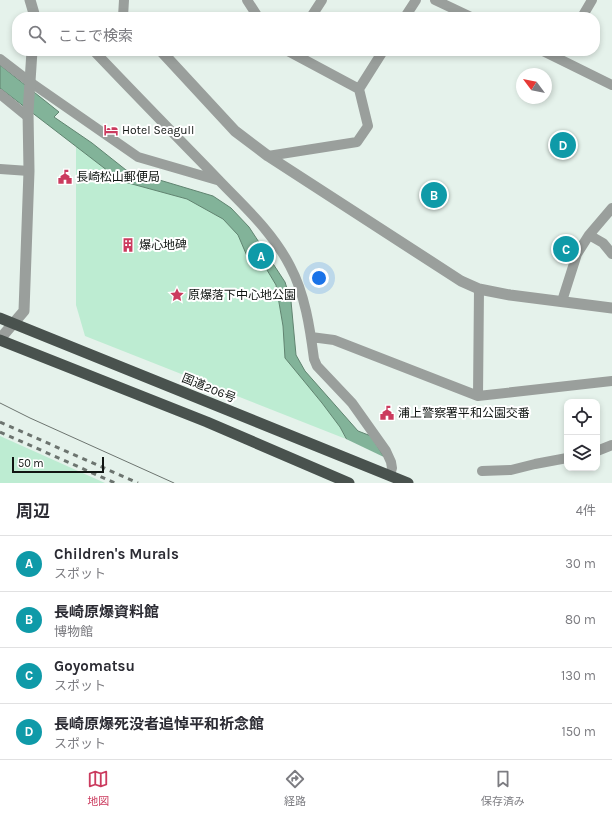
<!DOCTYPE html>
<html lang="ja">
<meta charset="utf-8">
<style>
body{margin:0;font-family:Karla,"Noto Sans JP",sans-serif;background:#f2f2f3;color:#2b2b33}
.controls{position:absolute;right:12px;bottom:12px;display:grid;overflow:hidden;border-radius:8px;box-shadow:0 2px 6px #0003}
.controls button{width:36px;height:36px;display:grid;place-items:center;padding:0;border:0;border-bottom:1px solid #e1e1e2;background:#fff;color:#2b2b33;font:20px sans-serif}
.compass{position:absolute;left:516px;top:68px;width:36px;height:36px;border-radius:50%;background:#fff;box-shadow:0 2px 6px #0003;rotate:302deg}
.scale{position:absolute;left:12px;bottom:10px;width:92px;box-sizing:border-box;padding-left:4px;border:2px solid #101512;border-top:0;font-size:11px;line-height:14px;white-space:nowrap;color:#101512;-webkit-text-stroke:3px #fff;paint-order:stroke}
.you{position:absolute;left:319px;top:278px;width:14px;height:14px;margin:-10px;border:3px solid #fff;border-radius:50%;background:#1a73e8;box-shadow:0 0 0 6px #1a73e833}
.badge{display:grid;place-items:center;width:26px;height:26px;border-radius:50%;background:#cb3b5e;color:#fff;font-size:13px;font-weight:700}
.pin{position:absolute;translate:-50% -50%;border:2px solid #fff;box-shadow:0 1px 4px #0006}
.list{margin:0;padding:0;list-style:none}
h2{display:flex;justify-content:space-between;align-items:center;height:52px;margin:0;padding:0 16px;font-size:17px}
h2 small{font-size:13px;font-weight:400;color:#7c7c81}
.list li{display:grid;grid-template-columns:26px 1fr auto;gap:12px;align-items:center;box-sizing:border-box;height:56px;padding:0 16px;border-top:1px solid #e1e1e2}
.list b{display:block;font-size:15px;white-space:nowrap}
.list p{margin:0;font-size:13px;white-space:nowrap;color:#7c7c81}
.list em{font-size:13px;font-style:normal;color:#7c7c81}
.icon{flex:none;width:22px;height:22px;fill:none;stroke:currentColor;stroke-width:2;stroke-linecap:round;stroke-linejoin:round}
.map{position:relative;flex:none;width:612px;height:483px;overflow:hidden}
.search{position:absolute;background:#fff;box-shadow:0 2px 6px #0003;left:12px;right:12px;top:12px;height:44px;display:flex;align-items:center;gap:10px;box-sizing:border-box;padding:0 14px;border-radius:16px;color:#7c7c81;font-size:15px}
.sheet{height:276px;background:#fff}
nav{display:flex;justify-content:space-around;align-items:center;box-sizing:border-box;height:56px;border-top:1px solid #e1e1e2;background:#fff;font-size:11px;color:#7c7c81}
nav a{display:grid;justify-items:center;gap:2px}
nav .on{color:#cb3b5e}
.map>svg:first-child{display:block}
.green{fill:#bdecd2}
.water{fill:#82b399;stroke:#608470}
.pier{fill:#e5f2eb}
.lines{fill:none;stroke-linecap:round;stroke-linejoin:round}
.minor{stroke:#9a9f9c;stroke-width:10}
.tertiary{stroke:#9a9f9c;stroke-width:11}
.trunk{stroke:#49524e;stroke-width:11}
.tram{stroke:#6c746f;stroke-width:1}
.rail{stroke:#6c746f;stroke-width:3;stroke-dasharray:5 5;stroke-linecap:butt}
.labels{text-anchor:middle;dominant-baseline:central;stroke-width:4;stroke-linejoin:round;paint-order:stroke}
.poi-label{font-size:12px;fill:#101512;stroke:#fff;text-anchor:start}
.street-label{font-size:12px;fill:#101512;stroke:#fff}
</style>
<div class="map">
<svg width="612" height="483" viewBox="0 0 612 483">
<rect width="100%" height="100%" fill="#e5f2eb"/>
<!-- green -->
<path class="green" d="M76,146L121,181L187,199L223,219L238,235L247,255L264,265L276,285L283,326L285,358L322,403L340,427L346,439L85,336L76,305Z
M0,436L105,483H0Z"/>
<!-- water -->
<path class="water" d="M0,65L59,112L54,117L92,143L126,170L213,196L231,208L249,227L285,282L291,301L296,355L305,371L358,431L371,436L400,483H370L340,427L322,403L285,358L283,326L276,285L264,265L247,256L238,235L223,219L187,199L121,181L0,88Z"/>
<!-- pier -->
<path class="pier" d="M344,438L388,459L402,483H368Z"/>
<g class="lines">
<!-- minor -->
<path class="minor" d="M247,0L258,17
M435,0L471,17
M123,17L124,0
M311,17L322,0
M405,17L416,0
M582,17L592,0
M94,51C133,92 173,133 212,173C240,203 271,229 290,266C305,294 310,328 314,359L317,366L352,403L386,451L391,462L392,468L390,475
M543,51L612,85
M0,59L30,82L138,157L217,180
M359,89L383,51
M0,94L28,117
M268,156L357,142L368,126L359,89L288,51
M0,169L29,171
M589,235L603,243L612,254
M562,301L577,254L589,235L612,208
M311,337L334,340L478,396L612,381
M478,396L479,289
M597,451L612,445
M482,471L511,470L535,464L567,458"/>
<!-- tertiary -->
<path class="tertiary" d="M30,0L35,17
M161,51L235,131L268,156L461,281L479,289L510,295L612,308
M0,339L24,311L29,171L28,112L32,51"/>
<!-- trunk -->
<path class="trunk" d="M0,318L408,483
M0,340L207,422L349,483"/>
<!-- tram -->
<path class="tram" d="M0,403L30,418L174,483"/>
<!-- rail -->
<path class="rail" d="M0,422L138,483
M0,432L115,483"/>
</g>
<!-- icons -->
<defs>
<symbol id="hotel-bare" viewBox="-9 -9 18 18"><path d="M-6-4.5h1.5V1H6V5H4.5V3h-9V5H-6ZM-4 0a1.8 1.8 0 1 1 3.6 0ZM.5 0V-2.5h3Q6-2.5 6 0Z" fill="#cb3b5e" stroke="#fff" stroke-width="2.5" paint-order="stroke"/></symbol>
<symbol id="civic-bare" viewBox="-9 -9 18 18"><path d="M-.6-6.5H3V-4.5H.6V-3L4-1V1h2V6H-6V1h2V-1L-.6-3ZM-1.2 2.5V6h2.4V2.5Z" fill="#cb3b5e" stroke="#fff" stroke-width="2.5" paint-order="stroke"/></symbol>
<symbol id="building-bare" viewBox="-9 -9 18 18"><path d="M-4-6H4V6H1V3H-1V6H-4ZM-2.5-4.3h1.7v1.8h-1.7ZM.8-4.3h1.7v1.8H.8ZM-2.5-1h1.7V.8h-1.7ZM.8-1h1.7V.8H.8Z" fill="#cb3b5e" stroke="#fff" stroke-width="2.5" paint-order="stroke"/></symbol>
<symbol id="sight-bare" viewBox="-9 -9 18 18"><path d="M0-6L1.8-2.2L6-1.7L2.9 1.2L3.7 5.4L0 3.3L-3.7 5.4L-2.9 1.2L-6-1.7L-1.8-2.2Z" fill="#cb3b5e" stroke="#fff" stroke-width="2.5" paint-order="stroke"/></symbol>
</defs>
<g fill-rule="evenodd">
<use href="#hotel-bare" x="101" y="120" width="20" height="20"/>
<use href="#civic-bare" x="55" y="167" width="20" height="20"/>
<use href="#building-bare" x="118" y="235" width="20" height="20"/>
<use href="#sight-bare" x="167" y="285" width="20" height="20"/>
<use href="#civic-bare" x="377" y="403" width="20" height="20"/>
</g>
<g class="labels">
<!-- poi labels -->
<g class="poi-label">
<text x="122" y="130">Hotel Seagull</text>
<text x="76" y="177">長崎松山郵便局</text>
<text x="139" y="245">爆心地碑</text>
<text x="188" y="295">原爆落下中心地公園</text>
<text x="398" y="413">浦上警察署平和公園交番</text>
</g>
<!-- street labels -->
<g class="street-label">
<text transform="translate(209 388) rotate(22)">国道206号</text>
</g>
</g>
</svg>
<div class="controls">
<button><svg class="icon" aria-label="locate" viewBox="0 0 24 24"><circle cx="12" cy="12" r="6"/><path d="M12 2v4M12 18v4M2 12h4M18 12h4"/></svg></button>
<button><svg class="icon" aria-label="layers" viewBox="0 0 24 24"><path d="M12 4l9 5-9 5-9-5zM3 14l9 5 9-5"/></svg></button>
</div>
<svg class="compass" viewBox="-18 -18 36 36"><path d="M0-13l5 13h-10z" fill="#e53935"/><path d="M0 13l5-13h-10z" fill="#7c7c81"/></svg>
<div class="scale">50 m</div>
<div class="you"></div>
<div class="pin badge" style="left:261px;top:256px;background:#0f9aa8">A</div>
<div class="pin badge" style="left:434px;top:195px;background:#0f9aa8">B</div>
<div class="pin badge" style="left:566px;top:249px;background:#0f9aa8">C</div>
<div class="pin badge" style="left:563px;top:145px;background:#0f9aa8">D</div>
<div class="search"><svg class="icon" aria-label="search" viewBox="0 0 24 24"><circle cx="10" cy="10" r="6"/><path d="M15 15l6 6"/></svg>ここで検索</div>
</div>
<section class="sheet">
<h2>周辺<small>4件</small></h2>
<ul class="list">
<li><span class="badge" style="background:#0f9aa8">A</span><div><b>Children's Murals</b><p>スポット</p></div><em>30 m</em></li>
<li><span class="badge" style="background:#0f9aa8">B</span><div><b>長崎原爆資料館</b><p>博物館</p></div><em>80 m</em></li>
<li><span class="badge" style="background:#0f9aa8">C</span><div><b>Goyomatsu</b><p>スポット</p></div><em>130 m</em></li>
<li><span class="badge" style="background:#0f9aa8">D</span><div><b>長崎原爆死没者追悼平和祈念館</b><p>スポット</p></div><em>150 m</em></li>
</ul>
</section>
<nav>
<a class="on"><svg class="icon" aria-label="map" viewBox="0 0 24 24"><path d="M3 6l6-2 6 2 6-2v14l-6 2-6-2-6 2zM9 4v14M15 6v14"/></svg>地図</a>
<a><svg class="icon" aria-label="directions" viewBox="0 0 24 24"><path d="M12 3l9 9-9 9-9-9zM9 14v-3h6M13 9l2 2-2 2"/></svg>経路</a>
<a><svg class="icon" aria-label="saved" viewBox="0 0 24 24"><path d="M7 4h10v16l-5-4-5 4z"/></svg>保存済み</a>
</nav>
